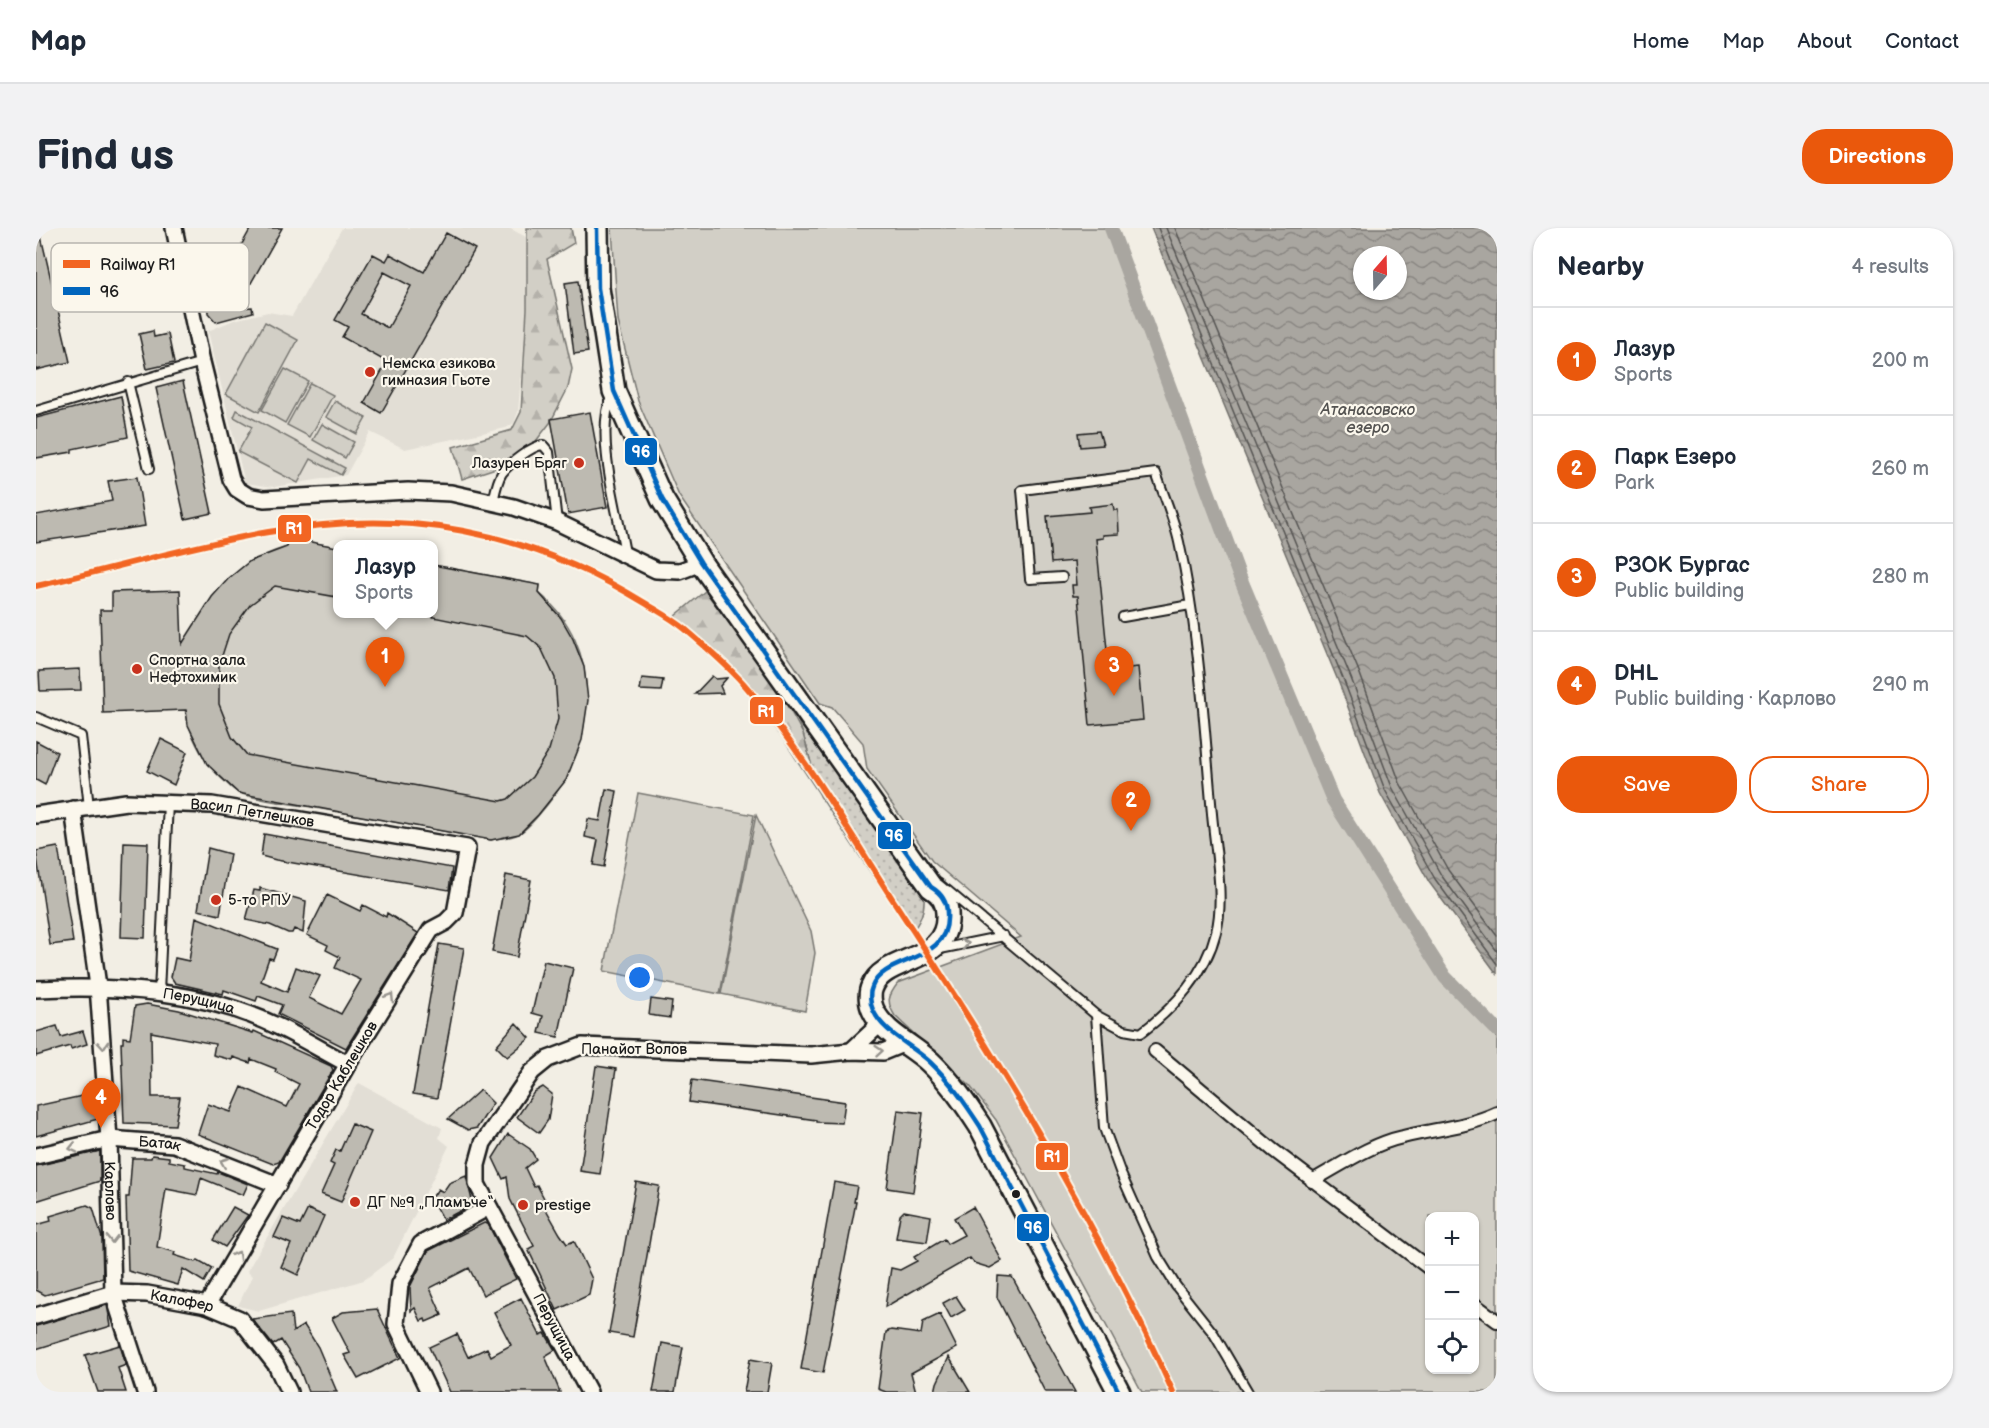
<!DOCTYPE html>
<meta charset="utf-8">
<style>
body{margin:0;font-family:"Balsamiq Sans",sans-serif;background:#f2f2f3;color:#1f2937}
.controls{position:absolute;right:18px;bottom:18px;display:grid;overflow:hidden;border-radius:12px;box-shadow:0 2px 4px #0004}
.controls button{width:54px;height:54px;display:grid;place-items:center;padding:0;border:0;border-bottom:2px solid #e0e1e3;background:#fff;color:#1f2937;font:30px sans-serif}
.compass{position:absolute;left:1317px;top:18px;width:54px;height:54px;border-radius:50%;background:#fff;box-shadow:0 2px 4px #0004;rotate:20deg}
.you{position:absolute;left:604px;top:750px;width:21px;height:21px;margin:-15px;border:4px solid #fff;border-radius:50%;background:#1a73e8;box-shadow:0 0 0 9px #1a73e833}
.badge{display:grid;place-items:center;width:39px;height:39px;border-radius:50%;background:#ea580c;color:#fff;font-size:20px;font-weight:700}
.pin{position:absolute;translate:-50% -50px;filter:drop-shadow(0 2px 3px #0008)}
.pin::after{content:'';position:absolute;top:32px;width:21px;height:18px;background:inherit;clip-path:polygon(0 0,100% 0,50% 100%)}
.popup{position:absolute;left:297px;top:312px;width:105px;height:78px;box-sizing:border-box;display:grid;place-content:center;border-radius:12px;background:#fff;filter:drop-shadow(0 2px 4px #0005);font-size:20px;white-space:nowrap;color:#747a83}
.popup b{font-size:22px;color:#1f2937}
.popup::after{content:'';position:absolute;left:50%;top:100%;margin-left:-12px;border:12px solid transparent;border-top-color:#fff}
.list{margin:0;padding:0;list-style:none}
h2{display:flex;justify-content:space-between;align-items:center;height:78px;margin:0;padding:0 24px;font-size:26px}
h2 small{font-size:20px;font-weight:400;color:#747a83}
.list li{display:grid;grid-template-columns:39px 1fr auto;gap:18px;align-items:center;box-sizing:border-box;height:108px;padding:0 24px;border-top:2px solid #e0e1e3}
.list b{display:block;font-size:22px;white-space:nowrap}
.list p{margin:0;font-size:20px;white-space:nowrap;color:#747a83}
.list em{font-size:20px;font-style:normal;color:#747a83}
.actions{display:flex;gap:12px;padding:18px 24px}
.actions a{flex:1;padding:14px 0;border:2px solid #ea580c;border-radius:24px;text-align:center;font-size:21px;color:#ea580c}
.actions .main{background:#ea580c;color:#fff}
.icon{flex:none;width:33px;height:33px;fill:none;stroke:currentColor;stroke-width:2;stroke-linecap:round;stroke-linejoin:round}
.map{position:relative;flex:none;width:1461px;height:1164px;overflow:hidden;border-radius:24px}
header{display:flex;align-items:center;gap:36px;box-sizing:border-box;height:84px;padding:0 30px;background:#fff;border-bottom:2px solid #e0e1e3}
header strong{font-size:28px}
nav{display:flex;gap:33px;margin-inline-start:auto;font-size:21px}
.intro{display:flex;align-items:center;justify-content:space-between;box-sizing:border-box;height:144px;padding:0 36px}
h1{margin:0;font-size:42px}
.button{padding:15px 27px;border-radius:24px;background:#ea580c;color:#fff;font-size:21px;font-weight:700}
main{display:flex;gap:36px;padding:0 36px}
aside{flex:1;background:#fff;border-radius:24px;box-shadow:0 2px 4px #0004}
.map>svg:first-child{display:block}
.built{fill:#e2ded5}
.grass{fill:url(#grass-dots);stroke:#777671;stroke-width:1.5}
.forest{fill:url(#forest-firs);stroke:#777671;stroke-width:1.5}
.park{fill:#d2cfc6;stroke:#777671;stroke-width:1.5;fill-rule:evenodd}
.water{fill:url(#water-waves);stroke:#716f6b;stroke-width:1.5;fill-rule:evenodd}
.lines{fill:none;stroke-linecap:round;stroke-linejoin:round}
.shore{stroke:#545351;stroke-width:1.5}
.canal{stroke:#a9a6a0;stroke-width:14}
.building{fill:#bdbab1;stroke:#1c1c1c;stroke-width:1.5;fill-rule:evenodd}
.service-casing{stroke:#1c1c1c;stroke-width:12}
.pedestrian-casing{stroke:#1c1c1c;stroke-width:16}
.minor-casing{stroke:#1c1c1c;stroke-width:20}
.secondary-casing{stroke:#1c1c1c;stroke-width:26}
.service{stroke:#fbf7ec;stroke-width:8}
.pedestrian{stroke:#fbf7ec;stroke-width:12}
.minor{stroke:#fbf7ec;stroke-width:15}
.secondary{stroke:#fbf7ec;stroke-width:21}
.bus-1-casing{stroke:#fbf7ec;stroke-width:9}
.bus-1{stroke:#0065bd;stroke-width:4.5}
.rail-1-casing{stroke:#fbf7ec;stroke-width:10}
.rail-1{stroke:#f26522;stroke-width:6}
.oneway{stroke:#97948e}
.poi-dot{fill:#c8321e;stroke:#fbf7ec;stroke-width:2}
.bus-dot{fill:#1c1c1c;stroke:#fbf7ec;stroke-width:2}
.labels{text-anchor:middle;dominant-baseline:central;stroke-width:4.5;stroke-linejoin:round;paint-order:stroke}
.poi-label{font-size:15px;fill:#1c1c1c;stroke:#fbf7ec;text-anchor:start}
.street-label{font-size:15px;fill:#1c1c1c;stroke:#fbf7ec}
.water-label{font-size:16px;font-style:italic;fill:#545351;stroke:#fbf7ec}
.key{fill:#fbf7ec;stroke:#b8b5ae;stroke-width:1.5}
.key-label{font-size:16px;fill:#1c1c1c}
.line-badge{stroke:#fbf7ec;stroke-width:2}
.badge-label{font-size:16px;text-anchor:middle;font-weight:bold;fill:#fff}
</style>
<header>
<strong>Map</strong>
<nav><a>Home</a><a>Map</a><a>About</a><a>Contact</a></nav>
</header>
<div class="intro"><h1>Find us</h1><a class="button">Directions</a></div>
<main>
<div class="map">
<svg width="1461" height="1164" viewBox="0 0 1461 1164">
<defs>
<pattern id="grass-dots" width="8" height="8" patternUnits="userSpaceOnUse" patternTransform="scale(1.5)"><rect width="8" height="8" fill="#d2cfc6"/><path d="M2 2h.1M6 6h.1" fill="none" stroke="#b4b1aa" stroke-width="1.8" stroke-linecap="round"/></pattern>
<pattern id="forest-firs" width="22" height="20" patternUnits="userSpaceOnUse" patternTransform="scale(1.5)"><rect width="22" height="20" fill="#d2cfc6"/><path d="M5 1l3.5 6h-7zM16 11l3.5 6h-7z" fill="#b4b1aa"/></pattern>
<pattern id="water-waves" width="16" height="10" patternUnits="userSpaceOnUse" patternTransform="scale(1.5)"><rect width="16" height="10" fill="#a9a6a0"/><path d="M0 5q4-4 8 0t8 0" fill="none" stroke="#898682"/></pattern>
</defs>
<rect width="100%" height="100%" fill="#f2eee4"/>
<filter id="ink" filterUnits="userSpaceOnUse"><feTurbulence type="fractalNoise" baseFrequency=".0167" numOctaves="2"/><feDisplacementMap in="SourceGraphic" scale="12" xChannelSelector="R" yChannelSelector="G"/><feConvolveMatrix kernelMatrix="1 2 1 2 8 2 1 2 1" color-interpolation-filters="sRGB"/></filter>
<g filter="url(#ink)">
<!-- built -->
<path class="built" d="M306,0H473L490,9L491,81L482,184L478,195L470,200L369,221L334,204L310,247L238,259L209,255L172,103L198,92L232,84L256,88Z
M323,855L406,900L403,910L413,918L357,1030L328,1052L223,1083L202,1078L216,1048L211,1043Z"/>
<!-- grass -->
<path class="grass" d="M746,452L888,669C889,685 883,694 875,706L784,568L767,506Z"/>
<!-- forest -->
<path class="forest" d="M491,0H535L538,15L511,31L536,141L532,160L514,195L493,222L472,236L426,251L417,219L476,202L485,184L491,81Z
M669,363L739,455L767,506L784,567L747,511L695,444L639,388Z"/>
<!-- park -->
<path class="park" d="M576,0H1075L1243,445L1297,572L1411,756L1461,805V1164H1106L960,892L934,858L859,788C850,774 852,768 862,755L985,709L896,633L831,541L827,515L796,479L784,475L643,268L602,173L582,93ZM1394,988H1438V1142H1394Z
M229,94L262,112L223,184L190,166Z
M249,141L272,153L249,195L226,182Z
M274,155L297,167L274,209L251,197Z
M299,173L330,190L321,206L290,189Z
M201,182L309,240L305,247L275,231L262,255L202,224L216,199L198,189Z
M286,196L318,214L309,230L277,212Z
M254,310L301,319V386H397V337L504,357L503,365C569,418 561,517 511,577C503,586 493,601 482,606C475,610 463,610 455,612C397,601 338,590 280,580C256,575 227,574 204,565C197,563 191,555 186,551C150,517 137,460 154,413C171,366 202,333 251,319Z
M602,565L718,587L684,766L568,743Z
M720,587L775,703L779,725L769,783L685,766Z"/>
<!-- water -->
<path class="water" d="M1115,0H1461V746L1393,654L1344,565L1303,455ZM1326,27H1362V63H1326Z"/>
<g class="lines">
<!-- shore -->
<path class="shore" d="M1122,0L1308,453L1349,562L1399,651L1461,736
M1130,0L1315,450L1356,559L1405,647L1461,723
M1139,0L1324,446L1364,555L1412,642L1461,708"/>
<!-- canal -->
<path class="canal" d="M1075,0L1203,347L1297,572L1409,749L1461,802"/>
</g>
<!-- building -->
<path class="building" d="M215,0H246L201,80L216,79L217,84L180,94L172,85L171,69L175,71Z
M0,4H4L34,134L0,142Z
M410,5L439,21L345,185L328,175L351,134L306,109L312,99L299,92L337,26L350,33L354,26L388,44ZM348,44L375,58L352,100L325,86Z
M542,53L552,124L538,126L529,55Z
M117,103L118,109L132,106L138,135L111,141L103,106Z
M147,153L176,285L149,291L120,160Z
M85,168L92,209L36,221V224L0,230V190Z
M554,184L571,279L532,286L515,191Z
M1063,203L1067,217L1044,219L1042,205Z
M101,249L109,298L0,314V287L76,273L72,253Z
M1077,276L1078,282H1082L1083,306L1067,307V310L1060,311L1073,442L1102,439L1107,492L1054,497L1042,368H1037L1036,357H1041L1039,333L1015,335L1011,288L1054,284L1053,279Z
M254,310L301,319V369L239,358L214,377L193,406L183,437V476L196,509L211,527L465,573L472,571L496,549L513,522L522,491L519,450L505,420L491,408L397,389V337L504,357L503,365L525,390L537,411L548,439L552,472L546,512L530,552L502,587L483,606L455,612L202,565L171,536L152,497L150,482L67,485L64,382H76V364L144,362L146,416L176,369L193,350L214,333L251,319Z
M44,441L45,462L4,463L3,443Z
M676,448L680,451L691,450L684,458L687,465L659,466Z
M606,450L627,452L625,463L604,462Z
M125,511L151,524L138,557L111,543Z
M0,513L21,524L9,557L0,552Z
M570,561L581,563L568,639L557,637L562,612L549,609L552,591L564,593Z
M228,606L416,640L413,662L240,632L225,628Z
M88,614L112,615L109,710L85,709Z
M22,619L37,714L14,717L0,623Z
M172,620L194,626L184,687L162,682Z
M470,647L495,652L481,729L456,724Z
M224,660L270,673L267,705L258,701L256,705H252L234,697L210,692L218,662L224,663Z
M291,667L324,683L327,677L350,689L351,685L382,705L310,820L242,786L246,777L222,768L220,773L188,762L187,766L139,755L135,749L139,730L153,733L160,689L241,721L237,731L233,730L225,753L251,764L260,739L284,748L273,770L305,786L325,752L299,740L304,729L290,722L292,717L271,707Z
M403,716L428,720L401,870L377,866Z
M508,733L537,740L522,809L503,805L507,788L496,785Z
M615,771L636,774L634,790L613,787Z
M111,776L143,782L217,805L218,803L295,838L297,842L243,934L237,936L162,906L172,876L195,884L206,859L251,879L263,856L239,844L240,841L215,831L214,835L197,829L196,832L177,827L179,816L115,804L116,869H144L139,897L88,895L85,815H87V809L94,810L99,778Z
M480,795L494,810L471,829L460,818Z
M21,798L25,809L47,803L51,816L35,821L34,818L0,828V804Z
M560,838L580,841L564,946L544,943Z
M656,852L809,874L806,895L780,894V892L653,874Z
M507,859L516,866L512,892L503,905L481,889L498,864Z
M444,862L457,875L441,900L432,902L412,891Z
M60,865L62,891L0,908V878Z
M862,882L887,885L877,964L851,960Z
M316,896L335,904L305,974L285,966L298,937L294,935L300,922L304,923Z
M472,906L494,921L500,931L489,940L498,959L501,957L510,974L507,976L524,1006L531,1016L538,1013L556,1051L553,1067L521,1082L492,1021L498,1018L474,971L471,949L467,951L457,930Z
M64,923V953L0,973V938Z
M116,927L133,929V933L149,936V939L181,946L182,944L212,956L207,967L165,950L161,967L130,961L121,1019L139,1024L138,1027L160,1034L162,1032L176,1040L168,1054L147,1041L142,1057L92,1043L90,969H93L96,930H115Z
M430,948L437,976L407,992L395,971L402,961L407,964L413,955Z
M600,954L623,958L597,1109L573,1105Z
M798,954L821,958L818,974H820L787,1145L765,1141Z
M51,977L57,980L66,1010L67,1050L9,1067L0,1062V997L15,993L14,988Z
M197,979L212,987L189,1019L177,1012Z
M937,979L966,1033L954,1040L938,1035L934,1030L849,1079L855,1040L864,1042L881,1033L878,1029L908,1011L911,1016L928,1007L918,990Z
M272,981L288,988L262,1047L245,1039L255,1016L238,1009L247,990L264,997Z
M868,983L895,988L891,1014L860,1010L864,987Z
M448,995L452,996L480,1051L447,1067L433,1040L394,1060L406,1087L390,1094L389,1091L385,1093L379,1080L375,1083L374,1059L392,1023Z
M962,1048L976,1049L1039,1164H1009L961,1069Z
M920,1068L929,1082L915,1090L907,1075Z
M485,1070L504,1107L509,1105L519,1122L509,1128L524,1164H414L393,1119L421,1106L432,1129L451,1120L455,1128L475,1117L458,1084Z
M71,1077L75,1098L0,1121V1098Z
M341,1081L364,1130L322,1151L308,1127L314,1125L296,1090L307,1084Z
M255,1086L257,1104L268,1097L282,1119L301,1164H272L263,1140L245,1112L237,1117L216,1091Z
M904,1086L921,1120L875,1145L880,1164H850L842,1161L850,1104L855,1102L885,1106L887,1094Z
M626,1115L647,1119L639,1164H617Z
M84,1117L90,1137L82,1140L90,1164H62L49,1127Z
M913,1129L934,1164H899L901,1155Z
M714,1131L736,1135L731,1164H708Z"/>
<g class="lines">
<defs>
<path id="service" d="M92,154L113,241
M576,167C558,206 582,284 589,325
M0,183L166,134
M457,274C459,265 461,253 466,245C473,236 495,218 507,217L513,224L521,294
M1087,389L1154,377
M0,489L45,508L53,579
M911,662L1060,787L1088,802L1105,805C1138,780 1170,745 1180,704C1189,671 1179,621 1176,586C1168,495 1163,403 1143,314C1138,291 1128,268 1120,245L986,262L994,351L1026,349
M904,721L968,708
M123,764L132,575
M1060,787L1068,900L1085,946L1122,1029L1140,1058L1178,1106L1212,1164"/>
<path id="pedestrian" d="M1119,823L1237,922L1394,1041
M1276,953C1305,937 1335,916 1367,909C1399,901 1431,899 1461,885
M1438,1076L1461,1093"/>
<g id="minor">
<path d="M138,0L166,134L195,251L201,261L212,268L228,271L372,263L415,265L478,279L521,294L620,342L644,343L665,335"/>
<path id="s1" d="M37,581L62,758L73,911L77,1065L109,1164"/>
<path id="s2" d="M0,587L90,574L176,577L431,620L419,685L410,694L395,702L312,836L171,1077"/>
<path id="s3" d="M0,761C83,757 167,762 243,799C266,810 289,824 312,836"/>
<path d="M815,823L846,794"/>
<path id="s4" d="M0,928L73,911L138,916L242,957"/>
<path id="s5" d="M0,1088L77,1065L111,1066L171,1077L204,1091L240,1137L253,1164"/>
<path d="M393,1164L360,1096L364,1056L385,1016L453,979"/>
<path d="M553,1164L441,956V937L447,915L496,844L512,831L546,818L775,827L815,823L847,824L869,815"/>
</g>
<path id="secondary" d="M561,0L562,60L578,163L626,271L665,335L895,659C905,665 911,673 911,685C915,737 848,726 836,759C833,765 834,776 837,782C847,805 876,817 894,834C914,853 929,875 944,898L1083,1164"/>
</defs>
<!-- service casing -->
<use href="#service" class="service-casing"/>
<!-- pedestrian casing -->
<use href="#pedestrian" class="pedestrian-casing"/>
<!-- minor casing -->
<use href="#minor" class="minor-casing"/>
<!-- secondary casing -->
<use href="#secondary" class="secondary-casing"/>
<!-- service -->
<use href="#service" class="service"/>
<!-- pedestrian -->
<use href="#pedestrian" class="pedestrian"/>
<!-- minor -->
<use href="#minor" class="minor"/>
<!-- secondary -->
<use href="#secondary" class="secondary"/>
<defs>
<path id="bus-1" d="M561,0L562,60L578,163L626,271L665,335L895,659C905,665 911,673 911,685C915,737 848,726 836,759C833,765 834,776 837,782C847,805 876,817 894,834C914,853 929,875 944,898L1083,1164"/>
</defs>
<!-- bus-1 casing -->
<use href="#bus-1" class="bus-1-casing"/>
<!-- bus-1 -->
<use href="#bus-1" class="bus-1"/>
<defs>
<path id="rail-1" d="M0,358C123,331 250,285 377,296C460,303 538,331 609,375C622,383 637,391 649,401C669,418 690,436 707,455C765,520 810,599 857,672C960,829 1060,992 1137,1164"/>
</defs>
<!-- rail-1 casing -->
<use href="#rail-1" class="rail-1-casing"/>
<!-- rail-1 -->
<use href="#rail-1" class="rail-1"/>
</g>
<!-- one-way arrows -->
<defs><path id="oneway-chevron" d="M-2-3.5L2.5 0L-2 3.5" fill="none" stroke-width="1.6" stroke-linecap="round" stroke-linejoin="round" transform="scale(1.5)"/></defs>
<g class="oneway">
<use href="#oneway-chevron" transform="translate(929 716) rotate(-11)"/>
<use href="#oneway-chevron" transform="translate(354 769) rotate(-58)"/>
<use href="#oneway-chevron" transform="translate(67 817) rotate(86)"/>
<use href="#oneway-chevron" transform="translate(843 823) rotate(-5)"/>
<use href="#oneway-chevron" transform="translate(37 920) rotate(167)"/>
<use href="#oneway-chevron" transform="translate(188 934) rotate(-158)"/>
<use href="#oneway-chevron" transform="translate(76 1011) rotate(89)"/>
<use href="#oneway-chevron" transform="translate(201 1027) rotate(-60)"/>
</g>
</g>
<!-- markers -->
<g class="poi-dot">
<circle cx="334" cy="144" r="6"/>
<circle cx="543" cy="235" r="6"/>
<circle cx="101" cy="441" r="6"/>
<circle cx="180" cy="672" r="6"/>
<circle cx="319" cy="974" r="6"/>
<circle cx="487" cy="977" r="6"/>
</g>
<circle class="bus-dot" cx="980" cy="966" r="5"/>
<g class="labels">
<!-- poi labels -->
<g class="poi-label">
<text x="346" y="135">Немска езикова<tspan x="346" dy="17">гимназия Гьоте</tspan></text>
<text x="531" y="235" text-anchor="end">Лазурен Бряг</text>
<text x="113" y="432">Спортна зала<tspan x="113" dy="17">Нефтохимик</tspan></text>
<text x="192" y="672">5-то РПУ</text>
<text x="331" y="974">ДГ №9 „Пламъче“</text>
<text x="499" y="977">prestige</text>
</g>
<!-- street labels -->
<g class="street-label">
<text stroke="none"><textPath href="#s2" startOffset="218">Васил Петлешков</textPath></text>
<text stroke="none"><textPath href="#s3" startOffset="164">Перущица</textPath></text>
<text x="598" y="821">Панайот Волов</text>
<text transform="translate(306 848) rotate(-59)">Тодор Каблешков</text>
<text stroke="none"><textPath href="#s4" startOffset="126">Батак</textPath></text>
<text stroke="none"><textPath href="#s1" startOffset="384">Карлово</textPath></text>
<text stroke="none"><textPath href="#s5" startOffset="150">Калофер</textPath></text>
<text transform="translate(518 1099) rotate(62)">Перущица</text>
</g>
<!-- water labels -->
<g class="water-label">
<text x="1332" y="182">Атанасовско<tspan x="1332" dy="18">езеро</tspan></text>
</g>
</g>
<!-- legend -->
<rect x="15" y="15" width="198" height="69" rx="9" class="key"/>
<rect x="27" y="32" width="27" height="8" fill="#f26522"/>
<rect x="27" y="59" width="27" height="8" fill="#0065bd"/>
<g class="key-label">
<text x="64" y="42">Railway R1</text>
<text x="64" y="69">96</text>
</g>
<g class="line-badge">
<rect x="588" y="209" width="34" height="29" rx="6" fill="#0065bd"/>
<rect x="241" y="286" width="35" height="29" rx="6" fill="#f26522"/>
<rect x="713" y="468" width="35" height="29" rx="6" fill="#f26522"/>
<rect x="841" y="593" width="35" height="29" rx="6" fill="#0065bd"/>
<rect x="999" y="914" width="34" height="29" rx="6" fill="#f26522"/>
<rect x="980" y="985" width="34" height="29" rx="6" fill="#0065bd"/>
</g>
<g class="badge-label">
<text x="605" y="229">96</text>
<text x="258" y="306">R1</text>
<text x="730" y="489">R1</text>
<text x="858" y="613">96</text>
<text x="1016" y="934">R1</text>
<text x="997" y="1005">96</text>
</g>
</svg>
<div class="controls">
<button>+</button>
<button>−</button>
<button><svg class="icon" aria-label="locate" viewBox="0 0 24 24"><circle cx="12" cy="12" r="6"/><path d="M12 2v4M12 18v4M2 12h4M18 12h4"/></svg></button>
</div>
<svg class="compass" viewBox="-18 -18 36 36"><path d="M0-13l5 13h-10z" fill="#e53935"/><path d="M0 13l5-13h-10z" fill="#747a83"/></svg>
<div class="you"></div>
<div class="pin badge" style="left:349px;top:459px">1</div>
<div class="popup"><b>Лазур</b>Sports</div>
<div class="pin badge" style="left:1095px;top:603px">2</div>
<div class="pin badge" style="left:1078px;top:468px">3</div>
<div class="pin badge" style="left:65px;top:900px">4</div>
</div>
<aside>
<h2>Nearby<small>4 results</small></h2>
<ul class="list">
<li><span class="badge">1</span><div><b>Лазур</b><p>Sports</p></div><em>200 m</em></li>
<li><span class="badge">2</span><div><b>Парк Езеро</b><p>Park</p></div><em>260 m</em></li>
<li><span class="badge">3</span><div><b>РЗОК Бургас</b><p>Public building</p></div><em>280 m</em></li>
<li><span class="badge">4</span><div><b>DHL</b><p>Public building · Карлово</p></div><em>290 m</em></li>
</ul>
<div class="actions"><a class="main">Save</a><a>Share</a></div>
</aside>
</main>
